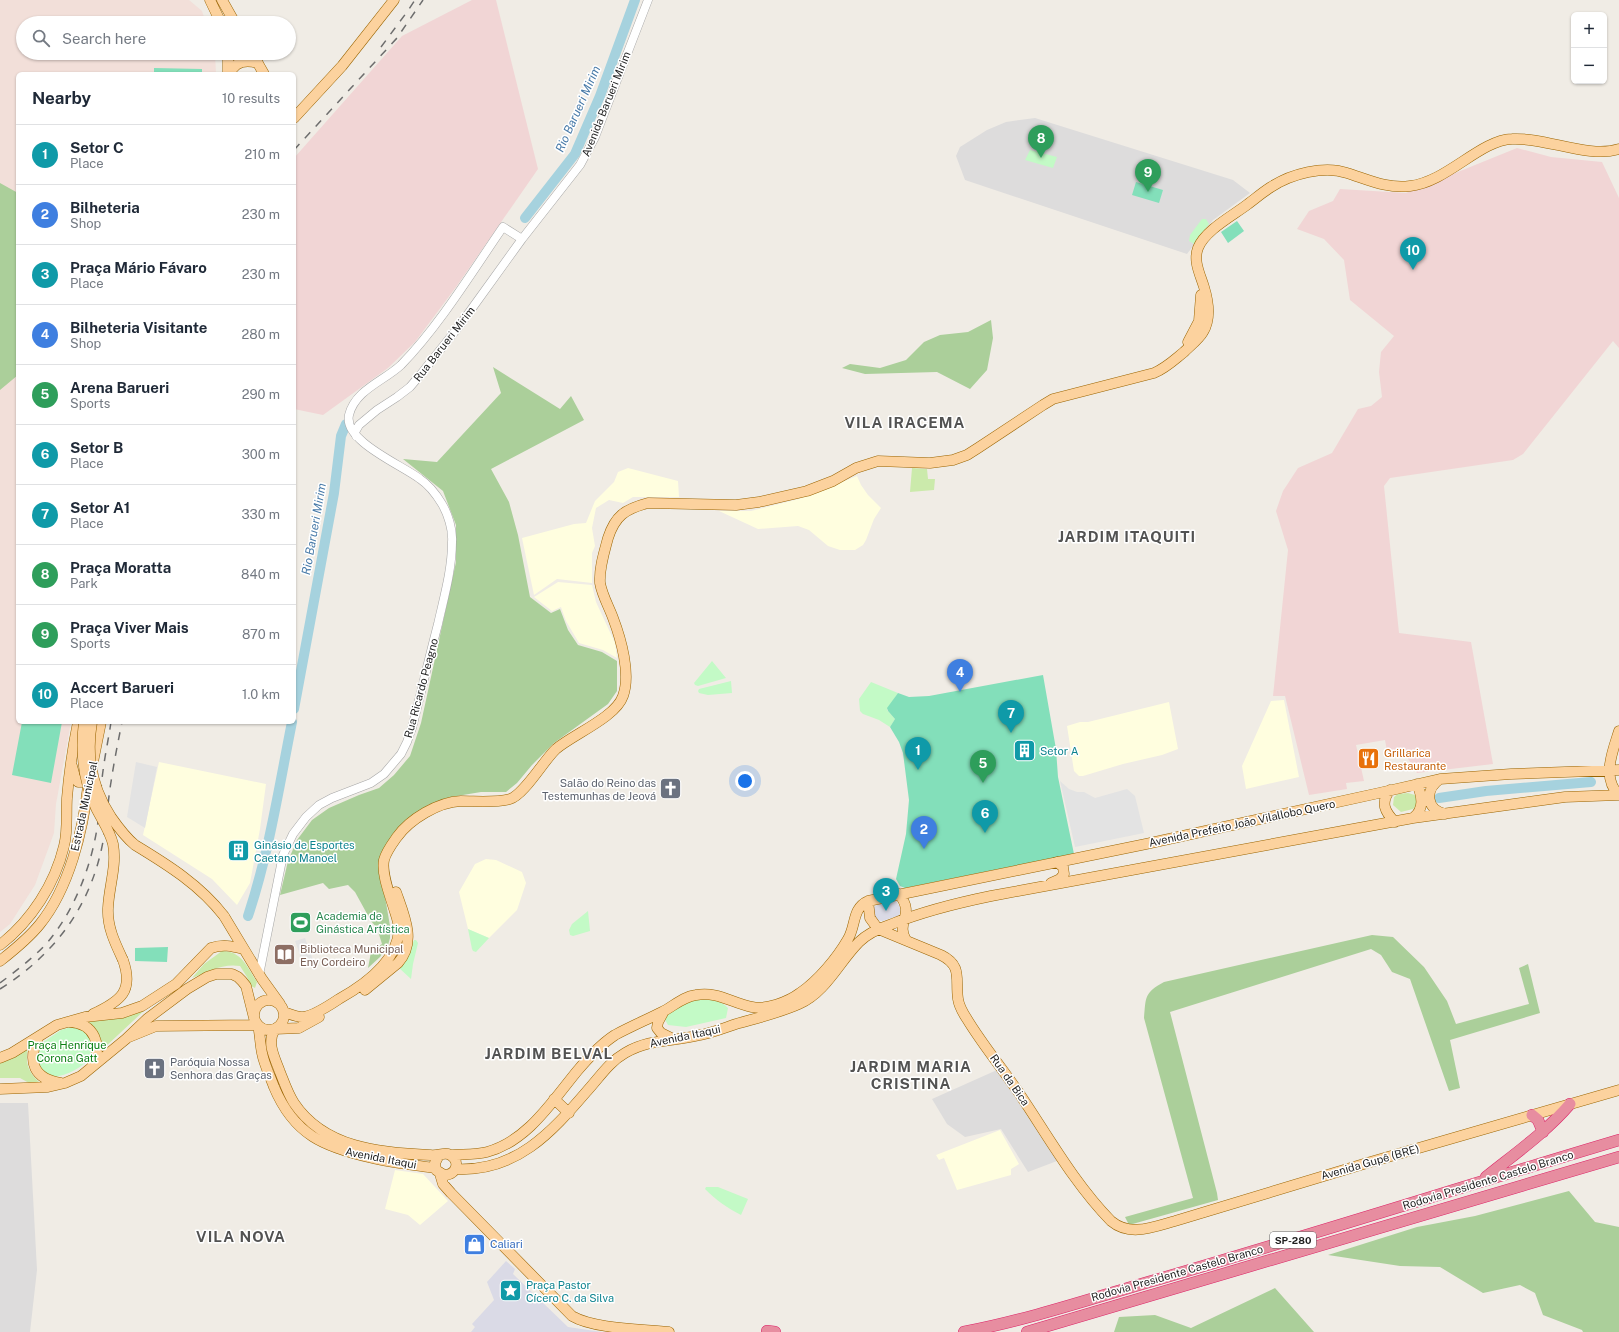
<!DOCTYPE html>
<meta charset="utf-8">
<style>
body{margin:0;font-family:"Public Sans",sans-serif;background:#f6f6f7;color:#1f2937}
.controls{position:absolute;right:12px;top:12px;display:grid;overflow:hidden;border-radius:6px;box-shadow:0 1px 3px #0004}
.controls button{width:36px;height:36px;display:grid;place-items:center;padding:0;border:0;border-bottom:1px solid #e0e1e3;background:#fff;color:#1f2937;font:20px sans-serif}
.you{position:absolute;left:745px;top:781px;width:14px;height:14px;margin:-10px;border:3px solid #fff;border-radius:50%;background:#1a73e8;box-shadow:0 0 0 6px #1a73e833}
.badge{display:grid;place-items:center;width:26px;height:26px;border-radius:50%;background:#ea580c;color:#fff;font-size:13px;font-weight:700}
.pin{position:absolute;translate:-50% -33px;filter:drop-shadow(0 1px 2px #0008)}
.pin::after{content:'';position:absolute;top:21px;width:14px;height:12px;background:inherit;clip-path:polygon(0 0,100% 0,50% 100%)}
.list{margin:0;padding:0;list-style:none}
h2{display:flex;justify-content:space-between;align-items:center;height:52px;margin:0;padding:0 16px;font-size:17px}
h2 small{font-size:13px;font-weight:400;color:#747a83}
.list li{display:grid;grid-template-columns:26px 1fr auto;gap:12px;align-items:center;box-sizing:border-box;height:60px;padding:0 16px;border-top:1px solid #e0e1e3}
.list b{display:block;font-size:15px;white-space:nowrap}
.list p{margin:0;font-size:13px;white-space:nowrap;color:#747a83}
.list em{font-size:13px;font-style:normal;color:#747a83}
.icon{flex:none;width:22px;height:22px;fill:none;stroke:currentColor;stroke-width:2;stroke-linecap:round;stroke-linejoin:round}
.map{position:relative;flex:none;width:1619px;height:1332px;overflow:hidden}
.search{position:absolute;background:#fff;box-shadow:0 1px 3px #0004;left:16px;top:16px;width:280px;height:44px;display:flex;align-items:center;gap:10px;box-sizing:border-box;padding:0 14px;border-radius:22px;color:#747a83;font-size:15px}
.panel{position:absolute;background:#fff;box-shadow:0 1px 3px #0004;left:16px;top:72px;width:280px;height:652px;border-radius:6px}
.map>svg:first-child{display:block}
.residential{fill:#dddcdc}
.commercial{fill:#f1d5d5}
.education{fill:#fffedf}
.military{fill:#f2dfd9}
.grass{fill:#cbeaab}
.forest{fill:#abcf9a}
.park{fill:#c3fac6}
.pitch{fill:#83dfba}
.parking{fill:#e3e3e3}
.plaza{fill:#dadae6}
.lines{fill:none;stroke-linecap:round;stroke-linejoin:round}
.river{stroke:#a6d2de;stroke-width:10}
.minor-casing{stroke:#a6a6a6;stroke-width:9}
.major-casing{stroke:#9a6400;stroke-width:11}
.highway-casing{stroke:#dc2467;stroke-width:12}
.minor{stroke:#fff;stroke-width:8}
.major{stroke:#fcd29e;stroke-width:10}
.highway{stroke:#e78da0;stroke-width:11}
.rail{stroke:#6d6d6d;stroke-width:1.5;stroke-dasharray:8 8;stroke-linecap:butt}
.major-bridge-casing{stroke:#9a6400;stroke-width:11;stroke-linecap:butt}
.major-bridge{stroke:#fcd29e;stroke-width:10}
.labels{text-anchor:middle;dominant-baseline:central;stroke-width:3;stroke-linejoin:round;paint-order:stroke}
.shield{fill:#fff;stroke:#626262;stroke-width:1}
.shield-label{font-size:10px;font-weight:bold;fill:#1f1f1f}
.street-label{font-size:11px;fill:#1f1f1f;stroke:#fff}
.culture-label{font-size:11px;fill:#0d838f;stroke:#fff;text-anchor:start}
.food-label{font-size:11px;fill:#c56008;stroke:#fff;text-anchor:start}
.worship-label{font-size:11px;fill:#5b616d;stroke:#fff;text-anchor:end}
.leisure-label{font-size:11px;fill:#27864d;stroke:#fff;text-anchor:start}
.education-label{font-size:11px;fill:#785e54;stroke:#fff;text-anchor:start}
.park-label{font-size:11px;fill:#0b7f13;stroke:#fff}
.shop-label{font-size:11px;fill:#366cbe;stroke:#fff;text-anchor:start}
.water-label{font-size:12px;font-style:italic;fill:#487aa8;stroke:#fff}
.district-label{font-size:15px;font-weight:bold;letter-spacing:1px;fill:#525252;stroke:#fff}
</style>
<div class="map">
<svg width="1619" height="1332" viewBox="0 0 1619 1332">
<rect width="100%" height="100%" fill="#f0ece5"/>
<!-- residential -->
<path class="residential" d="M1035,118L1233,180L1250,193L1213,220L1187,254L965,180L956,156L960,147L987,130L1006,122Z
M997,1070L1057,1161L1028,1172L1001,1129L965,1137L947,1124L932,1099Z
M0,1103H28L37,1270L30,1332H0Z"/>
<!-- commercial -->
<path class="commercial" d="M472,0H496L538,169L456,287L415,342L388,368L323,415L294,409V158L402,36Z
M1517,148L1551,157L1602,162L1619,198V348L1613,341L1523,454L1513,460L1390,478L1384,486L1399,633L1471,642L1493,764L1417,773L1405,754L1388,757L1385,740L1356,745L1364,781L1346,783L1347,789L1309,795L1285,696H1273L1288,550L1276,511L1283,491L1298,468L1332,453L1358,409L1371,406L1382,397L1379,372L1381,352L1394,336L1350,300L1344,260L1324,239L1297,229L1309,211L1333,201L1340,189L1406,193Z"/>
<!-- education -->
<path class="education" d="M628,468L678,481L679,497H633L623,503L609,500L596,508L592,528L595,546L592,553V583L557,579L534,595L522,538L574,524L586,523L595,501L614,482L618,472Z
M857,476L861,485L868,495L881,508L874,519L866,540L863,545L855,550H840L828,546L809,530L798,526L758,529L719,511H751L799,499Z
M558,582L592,585L596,602L615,643L617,658L603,650L579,643L566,621L561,607L552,611L534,597Z
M1284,700L1299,777L1246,789L1242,766L1271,701Z
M1169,702L1178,749L1162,755L1123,764L1083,776H1079L1074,771L1067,726L1080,722H1088Z
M159,762L266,784L260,829L250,883L237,905L212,879L143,835Z
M486,859L496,860L522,872L526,883L517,910L489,938L468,929L459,892L475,864Z
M1000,1130L1019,1164L1011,1169V1175L957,1190L944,1158L939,1160L936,1155Z
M395,1170L423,1174L448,1201L420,1225L408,1215L385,1209Z"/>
<!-- military -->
<path class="military" d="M0,0H189L202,11L206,23H23V53H215L216,74H18V722H71L56,804L54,833L35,885L10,924L0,932Z"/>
<!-- grass -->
<path class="grass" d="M912,468L927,469L928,479H935L934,490L910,492Z
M1408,793L1415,795L1417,799L1416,806L1413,809L1401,812L1393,805L1394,797L1398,794Z
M222,951C242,951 247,967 257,982L255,988L251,986L247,977L240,966C223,963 207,972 192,978L204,964Z
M148,1007L103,1049C101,1036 97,1030 87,1022L124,1016Z
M28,1048C25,1063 28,1072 39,1082L29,1083L20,1078H0V1062L9,1060Z"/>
<!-- forest -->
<path class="forest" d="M0,183L18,193V375L0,390Z
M991,320L993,338L987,370L970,389L937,372L865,374L842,368L850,364L880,368L906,360L924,342L940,335L968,332Z
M493,367L560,409L571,396L584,420L491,469L509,502L518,535L530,597L551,613L560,609L568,630L578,645L602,652L617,661V691L608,704L554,743L532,765L517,783L506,792H481L451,797L428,805L404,822L379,862L390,926V938L388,945L380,957L368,968L371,952L382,944L377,928L371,921L355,892L348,885L329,889L323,883L280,895L288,861L297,840L312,820L329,808L359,795L379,788L394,775L410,756L421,723L456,562V525L443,491L403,459L437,462L501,393Z
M1372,935L1393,937L1424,967L1447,1001L1456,1024L1529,1004L1519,968L1528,964L1540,1013L1450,1040L1460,1088L1449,1091L1410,979L1392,972L1381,955L1371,949L1170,1012L1217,1193L1218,1200L1129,1225L1125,1217L1193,1198L1144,1018C1146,997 1144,993 1164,982Z
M1569,1191L1595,1222L1619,1227V1332H1583L1582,1330L1543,1315L1535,1293L1520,1285L1483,1293L1440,1267L1400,1266L1328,1255L1417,1227L1475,1216Z
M1275,1288L1314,1332H1114L1119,1317L1155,1315L1191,1328Z"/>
<!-- park -->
<path class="park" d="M1030,150L1057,157L1053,168L1025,160Z
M1202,219H1206L1209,224L1194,244L1189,241L1190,235Z
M712,661L726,678L698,686L695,685L694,683Z
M731,681L732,693L708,695L699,693L698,691L699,689Z
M871,682L898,693L887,710L895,719L890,727L879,720L863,714L860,711L859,699Z
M588,911L590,931L573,936L570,935L569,930L572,924Z
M468,929L489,938L476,952L473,951L472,949Z
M414,940H416L418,943L413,964L411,979L398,967L409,953Z
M696,999C708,1000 720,999 728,1008L726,1018L686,1027L668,1025L664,1018L674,1008Z
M71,1027L81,1028L94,1042V1056C81,1067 69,1076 52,1077C35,1064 36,1065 39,1045L61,1030Z
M706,1187H718L748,1199L741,1215C727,1208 716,1200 705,1189Z"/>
<!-- pitch -->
<path class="pitch" d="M154,68L202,69V74H154Z
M1136,182L1163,190L1159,203L1132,195Z
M1237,221L1244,231L1228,243L1221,232Z
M1043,675L1056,749L1058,777L1074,854L905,888L900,886L896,879L906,834L909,800L903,753L899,742L890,727L895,719L888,711L887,708L898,693L909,697L929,696Z
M22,722H62L51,783L12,775Z
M168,947L167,962L135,961V948Z"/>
<!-- parking -->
<path class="parking" d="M136,762L157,767L145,828L127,817Z
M1060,781L1069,789L1077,792H1084L1095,798L1127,789L1135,796L1144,833L1075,847Z
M305,938L313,960L303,963L295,941Z"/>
<!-- plaza -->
<path class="plaza" d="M896,901L900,907V913L898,916L882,921L877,920L873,916V909L875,906L886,902Z
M506,1261L515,1269L513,1274L568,1327L602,1332H471L475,1327L472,1324L494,1300L487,1282Z"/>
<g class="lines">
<!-- river -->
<path class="river" d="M525,218L575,154L600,96L635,0
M294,709L334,493L341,436L346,424
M1439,798L1486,791L1591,782
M248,916C269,853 279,787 292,722"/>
<defs>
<path id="minor" d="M356,436L355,432L359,425L377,410L397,397L410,387L421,374L460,325L522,239L580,165L595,137L648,0
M259,975L283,855L293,834L306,817L319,805L332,798L371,783L384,774L401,754L407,742L412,728C421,693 429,658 438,624C444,597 452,570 452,542C453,530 448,514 442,504C436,494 429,485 420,479C402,465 343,441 349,415C355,390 384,381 401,365C439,326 472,272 503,227L522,239"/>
<path id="major" d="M210,0L221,23
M222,0L235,23
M228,53V74
M252,53L264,74
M230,74C234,61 247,60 258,63
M294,118L342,66L394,0
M1188,342L1199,321L1201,295
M1619,731C1613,750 1601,778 1619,795
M72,766L75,777L78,782H84L90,777
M92,767L101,722
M1440,779C1425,789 1425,809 1445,814
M1390,790C1380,803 1385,812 1395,822
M1413,818C1425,809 1422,796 1417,784
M1051,883L1060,879L1064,874L1063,867L1057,862
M899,894C916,915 895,922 906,940
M868,901L870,918L878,929
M224,916L262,979L280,1004
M878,929L941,955C963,966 955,979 958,999C959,1006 963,1013 967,1019C982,1044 1002,1068 1019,1093C1048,1136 1074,1183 1111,1221C1130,1237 1153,1227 1175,1221L1367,1163L1619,1090
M0,945C31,921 55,884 64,846C68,831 66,814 67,798C69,772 73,747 78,722
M0,961C14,950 29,938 40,924C69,888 83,831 88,786
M365,990L398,963C417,942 404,915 396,892
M254 1015a15 15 0 1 1 30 0a15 15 0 1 1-30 0Z
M664,1011L658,1022L657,1028L661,1033L673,1039
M284,1012C290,1014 296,1017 302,1017C312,1017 330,1005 339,999C364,985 397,962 399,930C399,924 397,918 395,912C391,898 381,874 384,860C386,852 392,844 397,837C410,819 438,802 461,801C477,801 495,803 510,799C524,795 544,760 556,749C574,734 616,717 623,696C631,674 621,639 613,618C609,607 602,595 600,583C599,568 604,553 608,538C615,516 625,509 648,503L736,505L759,502L807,491L833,481L856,468L878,461L930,463L953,460L967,455L978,448L1043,405L1053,399L1154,373C1166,368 1174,360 1184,352C1190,346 1199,339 1203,332C1211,319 1208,300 1204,287C1200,274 1193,261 1198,248C1205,230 1234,215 1248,204C1256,198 1263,192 1271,187C1291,174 1324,165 1347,173C1369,180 1387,189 1410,186C1447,182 1480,140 1512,139C1545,137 1589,159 1619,149
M93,1014C121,1001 134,991 123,960
M319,1017L299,1028L275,1029C266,1043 275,1058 280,1072C284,1082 288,1094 294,1103C324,1148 380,1153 430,1155C437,1156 442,1153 448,1154C461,1159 458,1175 444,1175L436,1170L435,1163L439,1155
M69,1022C95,1023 103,1046 92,1066
M129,1037L156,1026L258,1025C260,1034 260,1044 262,1053C264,1064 270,1076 274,1087C294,1135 324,1147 372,1158C393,1163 414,1165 435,1168
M38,1038C27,1062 34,1079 61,1083
M0,1058L12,1053L57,1025L85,1017L122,1013L142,1006L176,984L211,948C223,944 231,946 243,949
M0,1089L48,1087L65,1083L81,1076L126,1039L147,1019L187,989L207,977L216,974H232L238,977L242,981L246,986L254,1018
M554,1099L569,1113
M451,1155C463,1154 475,1155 487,1152C528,1141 553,1100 578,1070C589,1057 601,1044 615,1035C630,1027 646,1020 662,1012C674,1006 682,997 696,995C717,991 732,1003 752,1007C766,1010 788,1002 800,993C818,981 837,958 848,939C856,926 852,908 868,901L1146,844L1379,793L1440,779L1511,774L1619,770
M456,1169C516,1172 551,1133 587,1091C599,1078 609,1062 625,1053C651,1038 673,1042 700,1035C712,1033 724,1028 736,1024C757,1018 779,1013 799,1004C826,992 839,962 859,942C868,933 880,928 892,924C924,911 957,903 991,896L1413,818L1565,797L1619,795
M440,1174L443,1184L451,1193L572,1316C594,1329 642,1329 669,1332"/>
<path id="highway" d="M1532,1115L1538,1120L1543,1132
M1486,1177C1516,1153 1546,1132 1570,1104
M767,1331L775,1332
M964,1332C1032,1319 1099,1296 1166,1277C1317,1233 1468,1185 1619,1140
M1027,1332L1619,1157"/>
</defs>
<!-- minor casing -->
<use href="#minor" class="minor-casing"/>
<!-- major casing -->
<use href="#major" class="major-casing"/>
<!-- highway casing -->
<use href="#highway" class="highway-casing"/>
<!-- minor -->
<use href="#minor" class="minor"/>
<!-- major -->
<use href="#major" class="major"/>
<!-- highway -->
<use href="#highway" class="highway"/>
<!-- rail -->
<path class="rail" d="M381,47L407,12L415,0
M294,150L397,38L423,0
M0,983C16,971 33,958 47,943C75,910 92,865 98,822C100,802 101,783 104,764C106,750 109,736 111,722
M0,989C57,953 93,903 104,836C107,818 108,800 111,782C114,762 118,742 122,722"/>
<defs>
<path id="major-bridge" d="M84,722C80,753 83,780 96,808C102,820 110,831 113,844C117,866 109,886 108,908C107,927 115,943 123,960
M92,722C86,756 92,788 111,817C118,827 125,837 135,845C168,865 200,885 224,916"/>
</defs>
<!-- major-bridge casing -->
<use href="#major-bridge" class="major-bridge-casing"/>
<!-- major-bridge -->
<use href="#major-bridge" class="major-bridge"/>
</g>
<!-- icons -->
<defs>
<symbol id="building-square" viewBox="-11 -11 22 22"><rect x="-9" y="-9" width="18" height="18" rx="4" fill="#0f9aa8" stroke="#fff"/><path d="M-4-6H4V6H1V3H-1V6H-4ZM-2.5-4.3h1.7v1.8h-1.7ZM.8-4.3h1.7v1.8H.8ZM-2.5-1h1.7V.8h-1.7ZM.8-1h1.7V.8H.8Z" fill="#fff"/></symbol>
<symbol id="restaurant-square" viewBox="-11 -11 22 22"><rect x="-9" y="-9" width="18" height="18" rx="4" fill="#e8710a" stroke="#fff"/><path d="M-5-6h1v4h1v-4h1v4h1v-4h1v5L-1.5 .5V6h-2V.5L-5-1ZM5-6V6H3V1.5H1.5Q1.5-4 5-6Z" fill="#fff"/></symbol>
<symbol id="church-square" viewBox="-11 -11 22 22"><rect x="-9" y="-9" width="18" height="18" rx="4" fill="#6b7280" stroke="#fff"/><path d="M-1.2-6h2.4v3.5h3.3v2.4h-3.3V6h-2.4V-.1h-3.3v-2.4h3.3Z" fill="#fff"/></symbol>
<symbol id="stadium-square" viewBox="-11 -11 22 22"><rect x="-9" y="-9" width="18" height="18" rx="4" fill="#2e9e5b" stroke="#fff"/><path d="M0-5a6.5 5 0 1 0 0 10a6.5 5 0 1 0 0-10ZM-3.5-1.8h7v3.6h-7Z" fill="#fff"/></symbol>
<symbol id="library-square" viewBox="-11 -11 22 22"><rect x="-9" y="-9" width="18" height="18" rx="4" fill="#8d6e63" stroke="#fff"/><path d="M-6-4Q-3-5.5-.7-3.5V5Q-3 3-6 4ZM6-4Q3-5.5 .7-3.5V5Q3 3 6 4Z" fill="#fff"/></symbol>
<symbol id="shop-square" viewBox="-11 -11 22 22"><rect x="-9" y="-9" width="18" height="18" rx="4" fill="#3f7fe0" stroke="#fff"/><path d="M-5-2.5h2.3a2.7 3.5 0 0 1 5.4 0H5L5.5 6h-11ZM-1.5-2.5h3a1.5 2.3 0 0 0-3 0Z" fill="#fff"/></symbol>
<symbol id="sight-square" viewBox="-11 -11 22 22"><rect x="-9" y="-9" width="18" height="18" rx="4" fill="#0f9aa8" stroke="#fff"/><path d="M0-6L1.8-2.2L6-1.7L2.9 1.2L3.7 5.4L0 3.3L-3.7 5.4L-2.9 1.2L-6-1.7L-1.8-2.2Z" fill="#fff"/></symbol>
</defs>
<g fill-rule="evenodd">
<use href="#building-square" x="1012" y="738" width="25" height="25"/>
<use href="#restaurant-square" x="1356" y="746" width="25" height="25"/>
<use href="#church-square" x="658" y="776" width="25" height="25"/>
<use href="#building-square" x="226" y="838" width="25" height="25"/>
<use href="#stadium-square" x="288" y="910" width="25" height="25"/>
<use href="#library-square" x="272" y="942" width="25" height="25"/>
<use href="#church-square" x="142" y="1056" width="25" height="25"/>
<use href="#shop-square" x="462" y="1232" width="25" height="25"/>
<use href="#sight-square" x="498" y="1278" width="25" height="25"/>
</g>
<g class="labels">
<!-- shield labels -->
<rect class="shield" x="1270" y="1232" width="46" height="16" rx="3"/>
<g class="shield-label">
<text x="1293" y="1240">SP-280</text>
</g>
<!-- street labels -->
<g class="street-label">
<text transform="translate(606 104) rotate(-68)">Avenida Barueri Mirim</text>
<text transform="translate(444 344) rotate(-52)">Rua Barueri Mirim</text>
<text transform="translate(421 688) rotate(-75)">Rua Ricardo Peagno</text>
<text transform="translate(84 806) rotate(-78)">Estrada Municipal</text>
<text transform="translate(1242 823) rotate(-12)">Avenida Prefeito João Vilallobo Quero</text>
<text transform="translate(685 1036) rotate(-12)">Avenida Itaqui</text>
<text transform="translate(1010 1080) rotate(55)">Rua da Bica</text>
<text transform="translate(381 1158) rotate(11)">Avenida Itaqui</text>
<text transform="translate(1370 1162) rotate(-16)">Avenida Gupê (BRE)</text>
<text transform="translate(1488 1180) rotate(-17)">Rodovia Presidente Castelo Branco</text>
<text transform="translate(1177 1273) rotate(-16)">Rodovia Presidente Castelo Branco</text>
</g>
<!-- culture labels -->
<g class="culture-label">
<text x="1040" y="751">Setor A</text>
<text x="254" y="845">Ginásio de Esportes<tspan x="254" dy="13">Caetano Manoel</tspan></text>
<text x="526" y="1285">Praça Pastor<tspan x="526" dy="13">Cícero C. da Silva</tspan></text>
</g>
<!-- food labels -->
<g class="food-label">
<text x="1384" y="753">Grillarica<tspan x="1384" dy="13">Restaurante</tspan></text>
</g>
<!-- worship labels -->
<g class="worship-label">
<text x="656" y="783">Salão do Reino das<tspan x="656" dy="13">Testemunhas de Jeová</tspan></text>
<text x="170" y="1062" text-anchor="start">Paróquia Nossa<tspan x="170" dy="13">Senhora das Graças</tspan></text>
</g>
<!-- leisure labels -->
<g class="leisure-label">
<text x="316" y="916">Academia de<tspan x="316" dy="13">Ginástica Artística</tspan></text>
</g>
<!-- education labels -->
<g class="education-label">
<text x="300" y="949">Biblioteca Municipal<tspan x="300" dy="13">Eny Cordeiro</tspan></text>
</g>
<!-- park labels -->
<g class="park-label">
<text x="67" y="1045">Praça Henrique<tspan x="67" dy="13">Corona Gatt</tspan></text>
</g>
<!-- shop labels -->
<g class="shop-label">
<text x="490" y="1244">Caliari</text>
</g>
<!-- water labels -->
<g class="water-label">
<text transform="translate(578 109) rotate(-66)">Rio Barueri Mirim</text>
<text transform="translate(314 529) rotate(-80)">Rio Barueri Mirim</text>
</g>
<!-- district labels -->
<g class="district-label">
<text x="905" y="422">VILA IRACEMA</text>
<text x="1127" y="536">JARDIM ITAQUITI</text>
<text x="549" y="1053">JARDIM BELVAL</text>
<text x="911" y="1066">JARDIM MARIA<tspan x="911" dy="17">CRISTINA</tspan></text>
<text x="241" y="1236">VILA NOVA</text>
</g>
</g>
</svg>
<div class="controls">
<button>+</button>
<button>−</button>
</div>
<div class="you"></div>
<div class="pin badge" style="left:918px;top:770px;background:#0f9aa8">1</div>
<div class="pin badge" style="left:924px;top:849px;background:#3f7fe0">2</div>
<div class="pin badge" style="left:886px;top:911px;background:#0f9aa8">3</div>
<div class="pin badge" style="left:960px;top:692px;background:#3f7fe0">4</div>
<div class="pin badge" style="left:983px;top:783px;background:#2e9e5b">5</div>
<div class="pin badge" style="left:985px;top:833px;background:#0f9aa8">6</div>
<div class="pin badge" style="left:1011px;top:733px;background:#0f9aa8">7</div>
<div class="pin badge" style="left:1041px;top:158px;background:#2e9e5b">8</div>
<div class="pin badge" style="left:1148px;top:192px;background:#2e9e5b">9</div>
<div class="pin badge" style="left:1413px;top:270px;background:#0f9aa8">10</div>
<div class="search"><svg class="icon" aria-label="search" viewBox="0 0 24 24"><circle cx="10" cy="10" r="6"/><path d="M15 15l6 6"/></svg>Search here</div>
<section class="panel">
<h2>Nearby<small>10 results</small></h2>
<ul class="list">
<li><span class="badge" style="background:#0f9aa8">1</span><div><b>Setor C</b><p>Place</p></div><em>210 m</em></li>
<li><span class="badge" style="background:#3f7fe0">2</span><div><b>Bilheteria</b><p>Shop</p></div><em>230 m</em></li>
<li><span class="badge" style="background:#0f9aa8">3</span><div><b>Praça Mário Fávaro</b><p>Place</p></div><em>230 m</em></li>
<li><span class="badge" style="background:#3f7fe0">4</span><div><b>Bilheteria Visitante</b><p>Shop</p></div><em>280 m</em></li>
<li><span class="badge" style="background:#2e9e5b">5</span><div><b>Arena Barueri</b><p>Sports</p></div><em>290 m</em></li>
<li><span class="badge" style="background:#0f9aa8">6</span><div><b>Setor B</b><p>Place</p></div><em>300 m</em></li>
<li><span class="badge" style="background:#0f9aa8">7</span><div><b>Setor A1</b><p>Place</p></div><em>330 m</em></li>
<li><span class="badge" style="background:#2e9e5b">8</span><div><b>Praça Moratta</b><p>Park</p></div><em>840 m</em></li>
<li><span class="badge" style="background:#2e9e5b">9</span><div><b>Praça Viver Mais</b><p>Sports</p></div><em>870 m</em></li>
<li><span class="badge" style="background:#0f9aa8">10</span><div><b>Accert Barueri</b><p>Place</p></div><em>1.0 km</em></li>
</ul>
</section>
</div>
